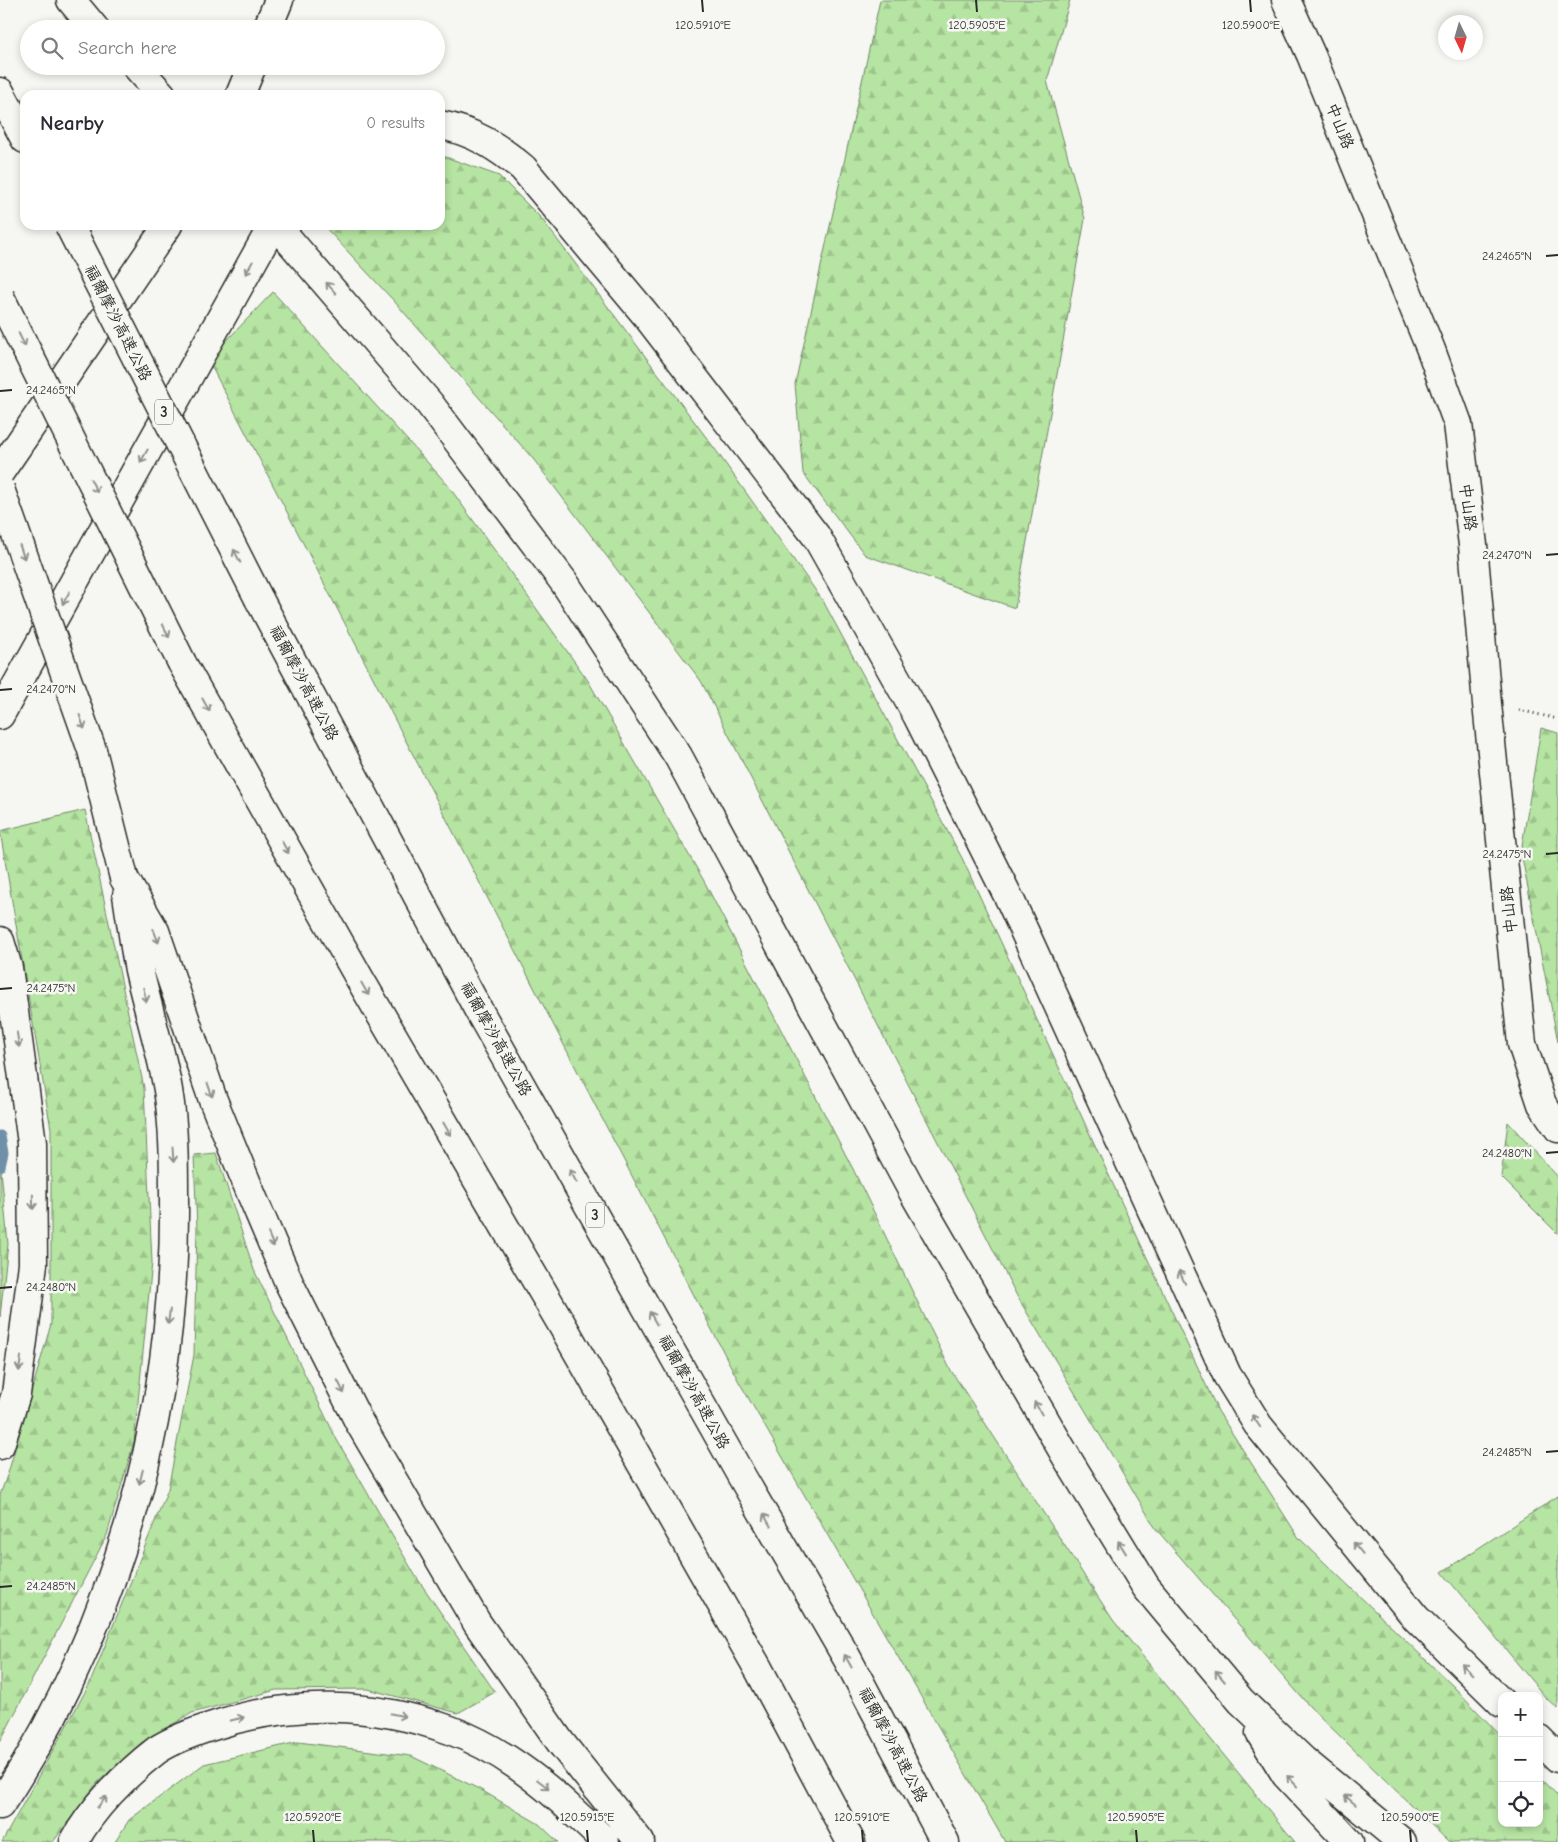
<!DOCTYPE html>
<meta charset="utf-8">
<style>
body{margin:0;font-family:"Comic Neue","LXGW WenKai TC",sans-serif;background:#f7f7f7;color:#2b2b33}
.controls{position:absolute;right:15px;bottom:15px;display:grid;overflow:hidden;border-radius:10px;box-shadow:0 2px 8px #0003}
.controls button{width:45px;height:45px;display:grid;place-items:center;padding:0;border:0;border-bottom:1px solid #e1e1e2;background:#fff;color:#2b2b33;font:25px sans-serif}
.compass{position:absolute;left:1438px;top:15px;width:45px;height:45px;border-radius:50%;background:#fff;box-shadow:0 2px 8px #0003;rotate:175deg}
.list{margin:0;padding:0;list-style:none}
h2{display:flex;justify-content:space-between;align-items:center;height:65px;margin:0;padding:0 20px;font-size:21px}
h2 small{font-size:16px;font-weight:400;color:#7c7c81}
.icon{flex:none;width:28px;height:28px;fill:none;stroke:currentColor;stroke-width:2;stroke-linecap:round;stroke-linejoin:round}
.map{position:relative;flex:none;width:1558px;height:1842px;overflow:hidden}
.search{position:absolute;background:#fff;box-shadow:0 2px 8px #0003;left:20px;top:20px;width:425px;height:55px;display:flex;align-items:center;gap:12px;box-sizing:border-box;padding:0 18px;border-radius:28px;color:#7c7c81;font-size:19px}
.panel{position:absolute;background:#fff;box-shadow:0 2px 8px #0003;left:20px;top:90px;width:425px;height:140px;border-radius:15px}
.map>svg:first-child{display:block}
.forest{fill:url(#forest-firs);stroke:#708866}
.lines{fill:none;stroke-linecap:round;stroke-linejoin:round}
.stream{stroke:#7090a9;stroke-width:11}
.minor-casing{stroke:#2b2b2b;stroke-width:31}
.highway-casing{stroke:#2b2b2b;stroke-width:31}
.path{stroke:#2b2b2b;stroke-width:3;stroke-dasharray:1 4;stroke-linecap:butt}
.minor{stroke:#f6f6f2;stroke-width:28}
.highway{stroke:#f6f6f2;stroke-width:28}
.highway-bridge-casing{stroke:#2b2b2b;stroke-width:31;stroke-linecap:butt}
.highway-bridge{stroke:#f6f6f2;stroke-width:28}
.oneway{stroke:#90908e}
.ticks{fill:none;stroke:#2b2b2b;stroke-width:2}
.labels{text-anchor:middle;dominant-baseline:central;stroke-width:5;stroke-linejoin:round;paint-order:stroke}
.shield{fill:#f6f6f2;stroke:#686867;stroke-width:1}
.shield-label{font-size:15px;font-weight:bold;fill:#2b2b2b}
.street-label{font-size:16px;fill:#2b2b2b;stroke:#f6f6f2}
.ticks-label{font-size:12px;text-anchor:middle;fill:#2b2b2b;stroke:#f6f6f2;stroke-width:5;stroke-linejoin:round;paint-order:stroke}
</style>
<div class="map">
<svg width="1558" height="1842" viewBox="0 0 1558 1842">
<defs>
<pattern id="forest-firs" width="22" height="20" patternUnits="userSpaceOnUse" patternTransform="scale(1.25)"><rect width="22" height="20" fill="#b6e4a2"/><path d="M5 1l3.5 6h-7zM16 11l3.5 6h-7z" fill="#9dc48c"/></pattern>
</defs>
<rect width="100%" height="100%" fill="#f6f6f2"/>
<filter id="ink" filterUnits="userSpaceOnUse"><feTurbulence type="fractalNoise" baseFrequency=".02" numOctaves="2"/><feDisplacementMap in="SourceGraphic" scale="10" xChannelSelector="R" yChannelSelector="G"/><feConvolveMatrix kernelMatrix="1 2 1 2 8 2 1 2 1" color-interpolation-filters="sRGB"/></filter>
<g filter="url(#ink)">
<!-- forest -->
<path class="forest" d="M880,0H1070L1047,81L1085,219L1015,608L865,555L803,473L795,384Z
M440,155L499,176L541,218L715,449L823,601L962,858L1218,1411L1299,1538L1453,1686L1502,1737V1823H1539V1776L1558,1796V1842H1449L1310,1707L1156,1529L1017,1296L701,681L534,460L393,300L323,225H440Z
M273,292L447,484L587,679L704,881L853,1169L950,1369L1113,1620L1295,1842H1005L738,1380L208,360Z
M1541,728L1558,733V1042L1521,852Z
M85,810L144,1088L152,1262L134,1442L107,1535L0,1742V1495L9,1470L51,1324V1129L0,831Z
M1508,1122L1558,1177V1234L1501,1177Z
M216,1153L254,1270L337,1440L415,1575L495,1692L458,1713L368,1689L276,1690L192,1713L141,1743L97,1783L53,1842H2L90,1683L168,1489L194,1355L197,1229L194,1155Z
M0,1159L8,1244L0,1317Z
M1558,1496V1709L1545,1697L1442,1572Z
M298,1742L411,1756L481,1790L539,1824L558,1842H115L129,1820L204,1764Z"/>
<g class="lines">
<!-- stream -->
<path class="stream" d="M0,1136L3,1153L0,1166"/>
<defs>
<path id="minor" d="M1286,0L1311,55L1431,350L1458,424L1473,545L1487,704L1522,1044L1542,1104L1558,1128
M267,29L279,0
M240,95L252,66
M440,125C473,131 498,147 523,168L646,315L816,536L917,715L1011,902L1227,1375L1258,1425L1416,1618L1502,1703
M0,472L168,225
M0,715L273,225
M0,941L8,968L32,1143L33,1264L16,1394L0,1445
M1539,1739L1558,1758"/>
<path id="highway" d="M71,0L95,29
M136,66L162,95
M0,92L25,139
M276,225L429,403L564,582L678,756L913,1192L1067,1458L1146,1587L1241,1701L1303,1760L1402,1842
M259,599L479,1011L742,1477L847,1658L945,1842
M182,663L361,981L561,1323L759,1670L851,1842
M124,878L155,931L213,1100L252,1196L290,1285L359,1422L477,1623L561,1743L640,1842
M1260,1733L1286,1775L1349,1842
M0,1805C117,1628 176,1411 174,1200C174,1164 174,1126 168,1090C161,1050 148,1010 139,970C134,945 131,920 127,895
M74,1842C83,1825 96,1808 110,1793C124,1778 140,1763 157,1750C174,1739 194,1732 213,1726C290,1700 373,1702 450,1730C499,1748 540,1780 578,1816C587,1824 597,1833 605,1842"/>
</defs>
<!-- minor casing -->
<use href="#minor" class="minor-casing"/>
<!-- highway casing -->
<use href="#highway" class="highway-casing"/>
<!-- path -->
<path class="path" d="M1519,710L1558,719"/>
<!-- minor -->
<use href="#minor" class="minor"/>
<!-- highway -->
<use href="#highway" class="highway"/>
<defs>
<path id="highway-bridge" d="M69,225L259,599
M0,297L182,663
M0,489L92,750L124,878"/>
</defs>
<!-- highway-bridge casing -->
<use href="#highway-bridge" class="highway-bridge-casing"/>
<!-- highway-bridge -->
<use href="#highway-bridge" class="highway-bridge"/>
</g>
<!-- one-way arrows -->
<defs><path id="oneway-shaft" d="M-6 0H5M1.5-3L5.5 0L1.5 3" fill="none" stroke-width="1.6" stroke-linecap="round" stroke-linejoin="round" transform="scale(1.25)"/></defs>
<g class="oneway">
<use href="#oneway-shaft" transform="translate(249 268) rotate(119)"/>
<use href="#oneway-shaft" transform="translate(331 288) rotate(-131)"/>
<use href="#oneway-shaft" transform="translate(22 340) rotate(64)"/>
<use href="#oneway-shaft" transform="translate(144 456) rotate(119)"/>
<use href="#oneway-shaft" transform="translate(94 486) rotate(64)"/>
<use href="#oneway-shaft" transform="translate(22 552) rotate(71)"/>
<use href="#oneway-shaft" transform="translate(237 556) rotate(-117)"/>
<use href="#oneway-shaft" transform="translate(66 598) rotate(119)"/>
<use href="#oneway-shaft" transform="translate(166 631) rotate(64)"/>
<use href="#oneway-shaft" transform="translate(206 705) rotate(61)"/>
<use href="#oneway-shaft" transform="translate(82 722) rotate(71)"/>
<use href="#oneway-shaft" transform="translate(285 847) rotate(61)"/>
<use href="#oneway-shaft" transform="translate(156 936) rotate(69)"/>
<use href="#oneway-shaft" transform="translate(365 989) rotate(60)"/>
<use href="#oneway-shaft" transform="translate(145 995) rotate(77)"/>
<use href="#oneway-shaft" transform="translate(18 1040) rotate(82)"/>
<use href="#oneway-shaft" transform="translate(210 1090) rotate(71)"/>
<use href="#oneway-shaft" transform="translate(447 1129) rotate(60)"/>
<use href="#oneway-shaft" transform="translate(173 1155) rotate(86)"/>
<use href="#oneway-shaft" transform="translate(573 1176) rotate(-119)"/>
<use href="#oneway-shaft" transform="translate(33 1202) rotate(89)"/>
<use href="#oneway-shaft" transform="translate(271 1240) rotate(67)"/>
<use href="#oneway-shaft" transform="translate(1182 1277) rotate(-115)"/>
<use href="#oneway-shaft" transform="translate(169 1317) rotate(97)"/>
<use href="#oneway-shaft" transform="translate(653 1318) rotate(-119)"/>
<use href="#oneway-shaft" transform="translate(20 1364) rotate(98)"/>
<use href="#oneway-shaft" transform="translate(341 1387) rotate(64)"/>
<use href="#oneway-shaft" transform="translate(1038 1408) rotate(-120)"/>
<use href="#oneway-shaft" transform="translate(1256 1421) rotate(-124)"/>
<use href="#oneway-shaft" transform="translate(141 1477) rotate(104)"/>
<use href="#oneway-shaft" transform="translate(767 1520) rotate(-120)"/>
<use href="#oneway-shaft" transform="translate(1122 1547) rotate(-122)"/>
<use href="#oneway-shaft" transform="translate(1358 1548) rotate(-129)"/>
<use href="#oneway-shaft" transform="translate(848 1661) rotate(-119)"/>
<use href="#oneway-shaft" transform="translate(1467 1669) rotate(-136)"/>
<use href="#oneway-shaft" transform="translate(1220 1676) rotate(-130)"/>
<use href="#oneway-shaft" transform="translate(398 1715) rotate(11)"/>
<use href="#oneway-shaft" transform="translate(237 1719) rotate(-13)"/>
<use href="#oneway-shaft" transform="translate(1292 1781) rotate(-133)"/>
<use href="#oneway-shaft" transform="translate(543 1784) rotate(37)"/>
<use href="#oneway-shaft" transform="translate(1350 1800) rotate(-140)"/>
<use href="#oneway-shaft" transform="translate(102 1802) rotate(-50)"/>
</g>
</g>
<!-- ticks -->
<path class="ticks" d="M702,0L703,12M976,0L977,12M1250,0L1251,12M1546,256L1558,255M0,391L12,390M1546,555L1558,554M0,690L12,689M1546,854L1558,853M0,989L12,988M1546,1153L1558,1152M0,1288L12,1287M1546,1452L1558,1451M0,1587L12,1586M313,1830L314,1842M587,1830L588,1842M862,1830L863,1842M1136,1830L1137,1842M1410,1830L1411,1842"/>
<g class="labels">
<!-- shield labels -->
<g class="shield">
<rect x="155" y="399.5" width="18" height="25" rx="4"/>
<rect x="586" y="1202.5" width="18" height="25" rx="4"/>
</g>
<g class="shield-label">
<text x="164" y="412">3</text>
<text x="595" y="1215">3</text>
</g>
<!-- street labels -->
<g class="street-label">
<text transform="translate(1340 126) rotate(68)">中山路</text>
<text transform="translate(118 323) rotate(63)">福爾摩沙高速公路</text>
<text transform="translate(1468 507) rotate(83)">中山路</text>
<text transform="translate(304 683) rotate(62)">福爾摩沙高速公路</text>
<text transform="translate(1509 910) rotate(-96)">中山路</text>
<text transform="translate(496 1039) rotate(61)">福爾摩沙高速公路</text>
<text transform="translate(694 1392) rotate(61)">福爾摩沙高速公路</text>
<text transform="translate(893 1745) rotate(62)">福爾摩沙高速公路</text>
</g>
</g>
<g class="ticks-label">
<text x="703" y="29">120.5910°E</text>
<text x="977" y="29">120.5905°E</text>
<text x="1251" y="29">120.5900°E</text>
<text x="1507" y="260">24.2465°N</text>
<text x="51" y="394">24.2465°N</text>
<text x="1507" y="559">24.2470°N</text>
<text x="51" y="693">24.2470°N</text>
<text x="1507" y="858">24.2475°N</text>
<text x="51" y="992">24.2475°N</text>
<text x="1507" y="1157">24.2480°N</text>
<text x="51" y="1291">24.2480°N</text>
<text x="1507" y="1456">24.2485°N</text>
<text x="51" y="1590">24.2485°N</text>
<text x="313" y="1821">120.5920°E</text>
<text x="587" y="1821">120.5915°E</text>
<text x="862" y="1821">120.5910°E</text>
<text x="1136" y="1821">120.5905°E</text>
<text x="1410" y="1821">120.5900°E</text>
</g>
</svg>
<div class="controls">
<button>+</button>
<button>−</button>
<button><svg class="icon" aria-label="locate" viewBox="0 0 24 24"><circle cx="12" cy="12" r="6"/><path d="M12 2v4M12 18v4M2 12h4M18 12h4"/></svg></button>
</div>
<svg class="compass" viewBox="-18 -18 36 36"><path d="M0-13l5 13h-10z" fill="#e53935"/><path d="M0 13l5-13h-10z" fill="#7c7c81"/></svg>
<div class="search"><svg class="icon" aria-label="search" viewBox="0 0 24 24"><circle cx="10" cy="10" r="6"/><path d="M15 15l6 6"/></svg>Search here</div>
<section class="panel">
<h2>Nearby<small>0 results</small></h2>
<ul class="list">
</ul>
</section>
</div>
